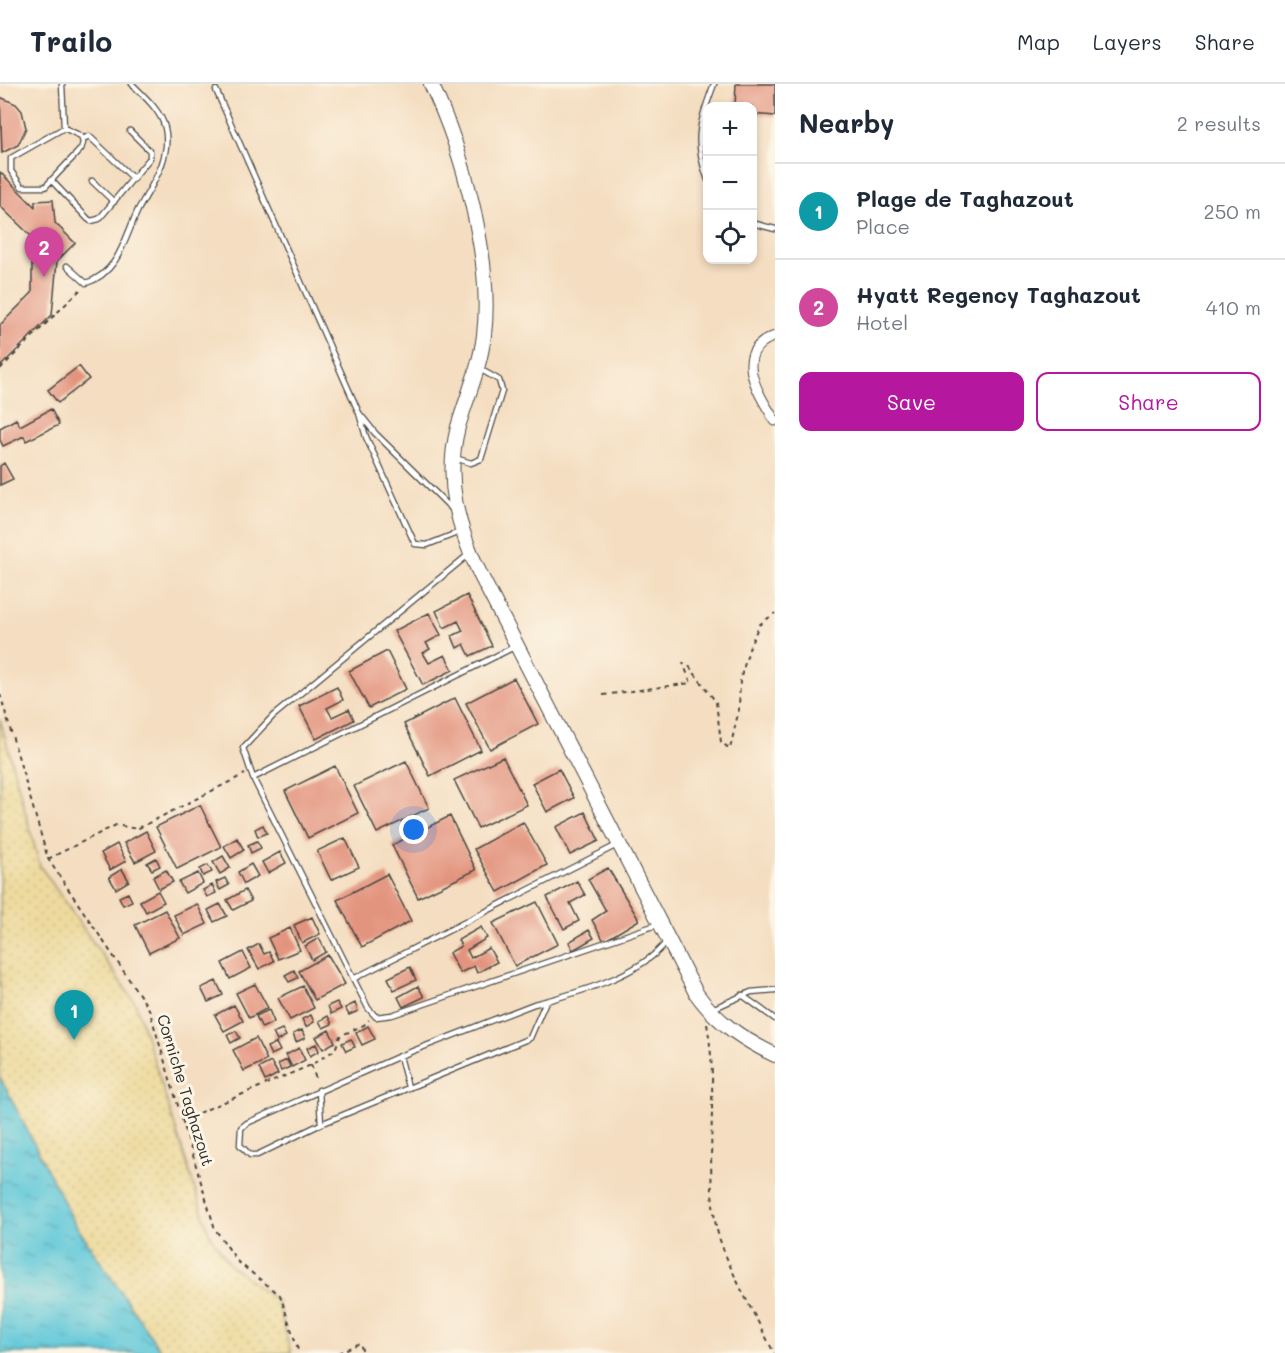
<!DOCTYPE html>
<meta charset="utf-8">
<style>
body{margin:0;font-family:Mali,sans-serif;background:#f6f6f7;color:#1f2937}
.controls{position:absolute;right:18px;top:18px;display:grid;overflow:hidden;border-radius:12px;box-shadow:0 3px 9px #0003}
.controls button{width:54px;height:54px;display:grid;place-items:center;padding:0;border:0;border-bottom:2px solid #e0e1e3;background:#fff;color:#1f2937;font:30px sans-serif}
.you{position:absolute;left:414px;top:746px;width:21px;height:21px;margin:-15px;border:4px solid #fff;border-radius:50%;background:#1a73e8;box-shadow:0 0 0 9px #1a73e833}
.badge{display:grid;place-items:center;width:39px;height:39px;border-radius:50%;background:#b5179e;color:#fff;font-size:20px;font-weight:700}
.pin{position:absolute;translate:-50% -50px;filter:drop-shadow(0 2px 3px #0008)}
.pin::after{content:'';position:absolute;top:32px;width:21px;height:18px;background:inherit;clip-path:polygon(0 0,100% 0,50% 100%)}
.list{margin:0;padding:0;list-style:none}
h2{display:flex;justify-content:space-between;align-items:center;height:78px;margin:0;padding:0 24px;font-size:26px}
h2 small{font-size:20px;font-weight:400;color:#747a83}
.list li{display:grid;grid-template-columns:39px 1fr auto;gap:18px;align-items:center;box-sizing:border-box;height:96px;padding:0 24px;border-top:2px solid #e0e1e3}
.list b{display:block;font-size:22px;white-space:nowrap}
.list p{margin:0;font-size:20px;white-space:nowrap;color:#747a83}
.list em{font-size:20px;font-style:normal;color:#747a83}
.actions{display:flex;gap:12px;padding:18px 24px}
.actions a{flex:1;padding:14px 0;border:2px solid #b5179e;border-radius:12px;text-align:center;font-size:21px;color:#b5179e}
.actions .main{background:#b5179e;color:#fff}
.icon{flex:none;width:33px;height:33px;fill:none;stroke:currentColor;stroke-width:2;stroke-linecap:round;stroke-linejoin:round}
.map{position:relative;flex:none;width:775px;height:1269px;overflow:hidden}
header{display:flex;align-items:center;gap:36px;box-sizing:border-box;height:84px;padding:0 30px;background:#fff;border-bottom:2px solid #e0e1e3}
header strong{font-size:28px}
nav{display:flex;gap:33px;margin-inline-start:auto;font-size:21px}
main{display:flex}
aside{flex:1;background:#fff}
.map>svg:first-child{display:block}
.sand{fill:url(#sand-dots);stroke:#8c8264;stroke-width:1.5}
.water{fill:url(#water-ripples);stroke:#447a82;stroke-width:1.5}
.building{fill:#e3947f}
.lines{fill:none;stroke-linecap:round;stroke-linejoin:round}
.lane-casing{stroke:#494641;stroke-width:7}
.street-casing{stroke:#494641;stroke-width:11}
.secondary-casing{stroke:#494641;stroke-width:16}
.path{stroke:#494641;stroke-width:2;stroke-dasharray:4.5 4.5;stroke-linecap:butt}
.lane{stroke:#fff;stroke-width:4.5}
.street{stroke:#fff;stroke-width:9}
.secondary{stroke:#fff;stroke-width:14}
.labels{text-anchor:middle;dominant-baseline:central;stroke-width:6;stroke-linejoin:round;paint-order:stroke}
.street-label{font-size:16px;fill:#2b2b2b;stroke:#fcf5e5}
</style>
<header>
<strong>Trailo</strong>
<nav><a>Map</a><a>Layers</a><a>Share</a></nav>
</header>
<main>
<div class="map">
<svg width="775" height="1269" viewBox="0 0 775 1269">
<defs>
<pattern id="sand-dots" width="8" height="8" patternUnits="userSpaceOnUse" patternTransform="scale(1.5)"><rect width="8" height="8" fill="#eeda9e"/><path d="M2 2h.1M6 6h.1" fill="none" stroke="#cb8" stroke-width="1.8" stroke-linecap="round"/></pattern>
<pattern id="water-ripples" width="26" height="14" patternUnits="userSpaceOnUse" patternTransform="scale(1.5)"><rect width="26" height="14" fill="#5ec8d9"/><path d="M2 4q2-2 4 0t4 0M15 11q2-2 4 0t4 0" fill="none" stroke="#4ea3b0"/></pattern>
</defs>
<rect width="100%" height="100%" fill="#fcf5e5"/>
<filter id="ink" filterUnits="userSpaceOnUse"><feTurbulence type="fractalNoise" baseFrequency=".0167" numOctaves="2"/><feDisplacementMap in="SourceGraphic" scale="12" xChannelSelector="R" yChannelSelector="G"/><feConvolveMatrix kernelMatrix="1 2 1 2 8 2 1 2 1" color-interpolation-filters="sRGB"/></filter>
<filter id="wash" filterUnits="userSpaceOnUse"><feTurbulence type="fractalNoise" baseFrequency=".008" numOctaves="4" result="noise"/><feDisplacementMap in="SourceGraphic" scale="24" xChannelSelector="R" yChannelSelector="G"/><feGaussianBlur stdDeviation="1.35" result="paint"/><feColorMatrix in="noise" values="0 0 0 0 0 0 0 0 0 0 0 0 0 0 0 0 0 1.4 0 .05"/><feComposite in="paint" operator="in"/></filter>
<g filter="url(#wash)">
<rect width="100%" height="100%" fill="#f4ddc0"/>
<!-- sand -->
<path class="sand" d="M0,635L40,782L136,920L209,1149L230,1181L277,1217L291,1269H162L75,1140L0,993Z"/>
<!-- water -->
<path class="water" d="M0,993L75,1140L162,1269H0Z"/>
<g id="blocks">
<!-- building -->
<path class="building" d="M736,0H775V32L752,30V22H735Z
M0,13L16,20L22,27L26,44L18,61L2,69Z
M0,88L35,123V117L53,116L55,139L75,159L57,177L52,231L0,283V241L32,209V153L0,122Z
M79,282L89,295L58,319L48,306Z
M51,325L59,341L26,357L24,352L3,362L0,356V344L16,335L20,342Z
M4,379L13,395L0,401V382Z
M467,511L492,562L470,572L464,560L457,564L452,552L463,547L458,537L444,544L436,527Z
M429,529L441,551L426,559L430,565L423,569L429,579L445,571L453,586L423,601L394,547Z
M387,567L406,605L369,624L349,587Z
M514,594L538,640L490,665L466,619Z
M337,603L343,616L327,624L332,633L349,625L354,636L316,655L299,622Z
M455,614L481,666L430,692L404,640Z
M503,673L527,721L478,744L454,696Z
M406,677L429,724L377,749L354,702Z
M335,682L358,729L308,754L285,707Z
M559,685L574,714L547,728L532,699Z
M200,721L221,763L177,785L156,743Z
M585,728L599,757L570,771L556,743Z
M450,732L476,786L418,814L392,761Z
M523,738L547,781L498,808L474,765Z
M263,741L267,749L258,753L255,745Z
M146,747L156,767L135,778L124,759Z
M237,754L244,766L231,774L224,762Z
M345,754L359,783L331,796L317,767Z
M257,757L261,764L251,769L248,761Z
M117,760L126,777L110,786L101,769Z
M280,768L286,779L268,789L262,778Z
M223,772L230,784L220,790L213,778Z
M156,774L160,782L152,786L147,779Z
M251,780L258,792L244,800L238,788Z
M208,781L212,788L203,792L200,785Z
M608,784L639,836L604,857L592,836L606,827L588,795Z
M122,785L129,797L116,805L109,793Z
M166,786L173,798L159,805L153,793Z
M198,789L203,799L185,809L179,798Z
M387,790L411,837L362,863L337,816Z
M225,794L229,801L220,806L216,798Z
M577,797L585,811L570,819L579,837L564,845L547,813Z
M212,801L216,809L207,813L203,806Z
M245,806L251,817L233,826L227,816Z
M158,807L164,818L146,828L140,817Z
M128,809L132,817L123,821L119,813Z
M537,818L558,860L515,882L493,839Z
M197,820L207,840L184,851L174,831Z
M220,820L227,832L214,838L208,826Z
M165,826L180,854L149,869L135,841Z
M312,833L320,850L302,859L294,841Z
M481,843L487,854L467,866L471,874L489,864L497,878L477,889L474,882L460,889L449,869L461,862L458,856Z
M290,844L300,866L278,875L268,854Z
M589,846L594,854L573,866L569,858Z
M319,854L326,868L312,876L305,862Z
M259,860L264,870L269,868L274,877L259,885L248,866Z
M243,868L251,884L230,895L222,879Z
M328,871L345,900L315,916L299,887Z
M410,883L416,896L394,906L388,894Z
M294,886L298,894L289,898L285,891Z
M216,897L223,911L208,918L201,904Z
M255,900L268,924L249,934L236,909Z
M303,902L314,924L290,936L278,914Z
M418,902L424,913L403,923L398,913Z
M337,918L341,925L331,930L328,922Z
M355,919L358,927L349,931L345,924Z
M234,921L243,937L224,947L215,931Z
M269,926L274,938L262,944L256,932Z
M311,931L314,938L306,943L302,935Z
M328,932L332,940L323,944L319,937Z
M368,942L375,955L362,961L356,949Z
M282,945L286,952L277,957L273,949Z
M302,946L305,954L296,958L293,950Z
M329,946L335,958L323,965L316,953Z
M236,947L240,954L231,959L227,951Z
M256,954L267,976L244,987L233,966Z
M351,955L355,963L346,967L342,959Z
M276,959L280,967L271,971L267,963Z
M316,960L319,967L310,972L307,964Z
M299,964L305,976L292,983L286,971Z
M287,976L290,983L281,987L278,980Z
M271,978L278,990L265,997L259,984Z"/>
</g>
</g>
<g filter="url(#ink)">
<use href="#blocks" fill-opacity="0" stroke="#494641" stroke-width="1.5"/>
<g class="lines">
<defs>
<path id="lane" d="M62,0L64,44
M216,6L359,329L375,349L453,426
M64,44L81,52L83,59L81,65L45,103H22L11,87V74Z
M83,55L89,52L134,95
M51,96L88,135L91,137L99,135L150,74V67L130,47
M708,96C693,56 700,38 714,0
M92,97L114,118
M752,139L775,145
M67,182L86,199C119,189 125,153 138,126C151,102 172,74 165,44C161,27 144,12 132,0
M359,329L366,353L415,460L427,461L462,447
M455,374L471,379L481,375L502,307L499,296L478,284
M468,471L273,632L243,664L253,694L368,924L376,933L392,931L659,840
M253,694L516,562
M355,894L617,761
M742,911L775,935
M546,917L530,954L321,1040L257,1071H250L240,1061L241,1044L247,1039L400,972L534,920C574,910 641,892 667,857
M712,925L751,908L775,906
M400,972L408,1003
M319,1006L321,1040"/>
<path id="street" d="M775,252C730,268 759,310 775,337"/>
<path id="secondary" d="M431,0C463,67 493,177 484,251C480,284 467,312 458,343C444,397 458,444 481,492L696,909C716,938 744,956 775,971"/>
</defs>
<!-- lane casing -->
<use href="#lane" class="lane-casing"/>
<!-- street casing -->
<use href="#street" class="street-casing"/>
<!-- secondary casing -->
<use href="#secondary" class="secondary-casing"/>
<!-- path -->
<path class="path" d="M0,285L82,204
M0,610L48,775L149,925L215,1145L238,1178L280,1211L299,1269
M603,611L691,599L683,579L689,582L716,618L721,658L730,665L739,625L740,596L750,562L759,541L775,529
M48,775L116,741L137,745L245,690
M707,940C719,1006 705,1071 715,1136C720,1172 757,1234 774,1269
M311,981L317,998
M182,1036L311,981L335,966L340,952L364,941L369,936
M338,1269L360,1259L363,1269"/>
<!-- lane -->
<use href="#lane" class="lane"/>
<!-- street -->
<use href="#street" class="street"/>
<!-- secondary -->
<use href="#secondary" class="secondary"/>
</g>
</g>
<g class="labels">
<!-- street labels -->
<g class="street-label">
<text transform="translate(186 1006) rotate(73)">Corniche Taghazout</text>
</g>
</g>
</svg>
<div class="controls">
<button>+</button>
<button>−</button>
<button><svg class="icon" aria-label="locate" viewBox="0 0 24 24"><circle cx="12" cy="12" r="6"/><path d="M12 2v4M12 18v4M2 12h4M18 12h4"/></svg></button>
</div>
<div class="you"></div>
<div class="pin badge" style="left:74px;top:956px;background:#0f9aa8">1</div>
<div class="pin badge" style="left:44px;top:193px;background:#d1479c">2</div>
</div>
<aside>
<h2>Nearby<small>2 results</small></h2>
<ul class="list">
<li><span class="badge" style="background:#0f9aa8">1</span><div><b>Plage de Taghazout</b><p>Place</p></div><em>250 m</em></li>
<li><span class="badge" style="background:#d1479c">2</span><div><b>Hyatt Regency Taghazout</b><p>Hotel</p></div><em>410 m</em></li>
</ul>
<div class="actions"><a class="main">Save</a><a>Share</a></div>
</aside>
</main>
